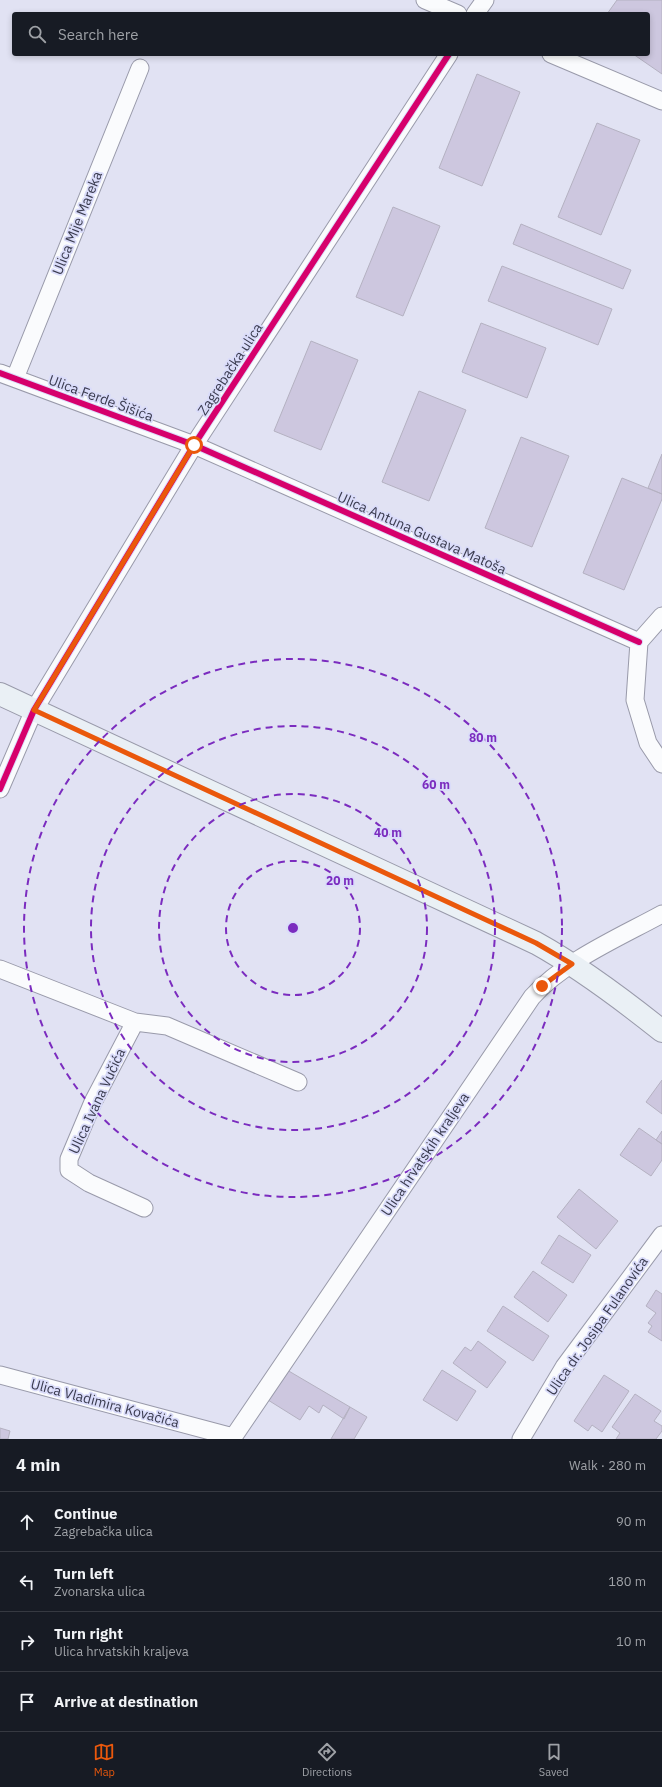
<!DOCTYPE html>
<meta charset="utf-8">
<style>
body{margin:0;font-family:"IBM Plex Sans",sans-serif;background:#242831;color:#f1f3f6}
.stop{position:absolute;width:12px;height:12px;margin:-9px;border:3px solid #ea580c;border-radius:50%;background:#fff}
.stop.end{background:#ea580c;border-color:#fff;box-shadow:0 1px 4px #0008}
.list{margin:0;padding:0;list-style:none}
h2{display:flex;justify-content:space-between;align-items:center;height:52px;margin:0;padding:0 16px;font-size:17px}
h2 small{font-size:13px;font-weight:400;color:#9ea1a6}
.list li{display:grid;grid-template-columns:26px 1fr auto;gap:12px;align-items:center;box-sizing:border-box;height:60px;padding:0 16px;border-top:1px solid #363941}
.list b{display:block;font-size:15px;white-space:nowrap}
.list p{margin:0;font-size:13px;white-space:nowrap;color:#9ea1a6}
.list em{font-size:13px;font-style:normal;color:#9ea1a6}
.icon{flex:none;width:22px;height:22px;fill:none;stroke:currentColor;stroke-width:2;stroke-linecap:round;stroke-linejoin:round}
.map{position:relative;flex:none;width:662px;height:1439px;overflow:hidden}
.search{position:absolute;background:#171b24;box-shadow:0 2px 6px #0003;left:12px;right:12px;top:12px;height:44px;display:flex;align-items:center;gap:10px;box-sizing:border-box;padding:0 14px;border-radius:4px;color:#9ea1a6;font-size:15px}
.sheet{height:292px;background:#171b24}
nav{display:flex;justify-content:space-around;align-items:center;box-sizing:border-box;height:56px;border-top:1px solid #363941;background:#171b24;font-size:11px;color:#9ea1a6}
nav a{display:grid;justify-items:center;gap:2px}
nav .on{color:#ea580c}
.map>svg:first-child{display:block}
.building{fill:#cdc7df;stroke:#b4b1c1}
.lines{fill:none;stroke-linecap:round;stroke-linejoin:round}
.street-casing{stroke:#999aaa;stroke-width:19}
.secondary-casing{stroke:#999aaa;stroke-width:24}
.street{stroke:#fafbfd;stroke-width:17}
.secondary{stroke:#eaf0f5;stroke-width:22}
.cycleway-casing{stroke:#dadcfa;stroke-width:8}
.cycleway{stroke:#d6006c;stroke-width:6}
.route{stroke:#ea580c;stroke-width:5}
.ring{fill:none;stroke:#7b2cbf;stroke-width:2;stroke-dasharray:7 5}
.labels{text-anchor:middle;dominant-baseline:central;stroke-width:3.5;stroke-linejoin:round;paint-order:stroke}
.street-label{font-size:14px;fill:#3a3b4f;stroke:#dadcfa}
.centre{fill:#7b2cbf;stroke:#dadcfa;stroke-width:2}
.ring-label{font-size:12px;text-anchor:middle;font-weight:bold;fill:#7b2cbf;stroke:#dadcfa;stroke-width:3.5;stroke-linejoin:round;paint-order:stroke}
</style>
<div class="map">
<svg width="662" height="1439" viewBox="0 0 662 1439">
<rect width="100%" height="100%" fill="#e1e2f3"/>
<!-- building -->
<path class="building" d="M617,0H662V74L633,54H648V14H607Z
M477,74L520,92L482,186L439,168Z
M597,123L640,140L601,235L558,217Z
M393,207L440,226L403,316L356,297Z
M521,224L631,270L623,289L513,244Z
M502,266L612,309L598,345L488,301Z
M481,323L546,348L527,398L462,372Z
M311,341L358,360L321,450L274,431Z
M419,391L466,410L429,501L382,482Z
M521,437L569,456L532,547L485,528Z
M662,454V494L648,488Z
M622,478L662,494V499L624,590L583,573Z
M662,1080V1114L646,1102Z
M639,1128L662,1144V1160L651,1176L620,1155Z
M662,1131V1144L656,1140Z
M579,1189L618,1221L596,1249L557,1217Z
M559,1235L591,1255L573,1283L541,1263Z
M533,1271L567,1295L548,1322L514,1297Z
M656,1290L662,1294V1341L648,1332L652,1326L648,1323L656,1313L646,1306Z
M503,1306L549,1336L533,1361L487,1331Z
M478,1341L506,1362L487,1388L453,1363L465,1347L471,1351Z
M287,1370L350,1407L344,1419L323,1405L319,1413L309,1406L300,1420L268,1400Z
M442,1370L476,1391L457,1421L423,1400Z
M604,1375L629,1391L602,1432L592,1425L588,1431L574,1421Z
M635,1394L661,1411L654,1421L662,1426V1431L656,1439H616L620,1433L612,1427Z
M350,1407L367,1417L354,1439H331Z
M0,1428L10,1431L8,1439H0Z"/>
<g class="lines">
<defs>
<path id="street" d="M425,0L458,14
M475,14L485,0
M551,54L662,101
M0,373L194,445L639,642
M15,378L140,68
M662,616L639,642L635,700L648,743L662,764
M0,789L34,710L194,445L449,54
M0,969L135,1022L167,1026L298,1082
M135,1022L93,1102L69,1159V1170L89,1183L144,1208
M0,1375L233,1437
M232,1439L532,997C564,961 620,937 662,914
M521,1439L564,1367L662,1235"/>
<path id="secondary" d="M0,694L536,943C581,968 622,999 662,1031"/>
</defs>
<!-- street casing -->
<use href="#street" class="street-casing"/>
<!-- secondary casing -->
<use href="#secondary" class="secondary-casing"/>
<!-- street -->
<use href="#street" class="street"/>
<!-- secondary -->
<use href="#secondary" class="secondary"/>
<defs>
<path id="cycleway" d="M0,373L194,445L639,642
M0,789L34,710L194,445L449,54"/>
</defs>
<!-- cycleway casing -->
<use href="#cycleway" class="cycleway-casing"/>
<!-- cycleway -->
<use href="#cycleway" class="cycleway"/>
</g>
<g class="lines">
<!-- route -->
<path class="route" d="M194,445L34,710L536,943L572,964L542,986"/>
</g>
<!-- distance rings -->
<g class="ring">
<circle cx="293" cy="928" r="67"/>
<circle cx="293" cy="928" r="134"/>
<circle cx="293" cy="928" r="202"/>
<circle cx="293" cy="928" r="269"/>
</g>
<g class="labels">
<!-- street labels -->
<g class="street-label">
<text transform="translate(77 223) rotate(-68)">Ulica Mije Mareka</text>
<text transform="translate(230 369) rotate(-57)">Zagrebačka ulica</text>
<text transform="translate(101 398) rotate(20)">Ulica Ferde Šišića</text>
<text transform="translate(422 533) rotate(24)">Ulica Antuna Gustava Matoša</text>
<text transform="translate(97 1101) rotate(-65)">Ulica Ivana Vučića</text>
<text transform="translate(425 1154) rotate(-56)">Ulica hrvatskih kraljeva</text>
<text transform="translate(597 1326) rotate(-55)">Ulica dr. Josipa Fulanovića</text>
<text transform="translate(105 1403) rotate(15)">Ulica Vladimira Kovačića</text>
</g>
</g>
<circle cx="293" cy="928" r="6" class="centre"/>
<g class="ring-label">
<text x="483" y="742">80 m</text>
<text x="436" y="789">60 m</text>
<text x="388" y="837">40 m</text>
<text x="340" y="885">20 m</text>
</g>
</svg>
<div class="stop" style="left:194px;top:445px"></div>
<div class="stop end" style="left:542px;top:986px"></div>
<div class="search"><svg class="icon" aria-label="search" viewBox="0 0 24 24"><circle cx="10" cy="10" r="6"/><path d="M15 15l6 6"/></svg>Search here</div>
</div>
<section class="sheet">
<h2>4 min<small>Walk · 280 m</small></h2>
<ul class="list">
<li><svg class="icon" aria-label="ahead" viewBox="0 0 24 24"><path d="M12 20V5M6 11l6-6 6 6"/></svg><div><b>Continue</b><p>Zagrebačka ulica</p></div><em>90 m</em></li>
<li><svg class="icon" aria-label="left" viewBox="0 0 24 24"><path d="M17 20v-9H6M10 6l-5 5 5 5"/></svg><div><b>Turn left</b><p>Zvonarska ulica</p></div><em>180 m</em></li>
<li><svg class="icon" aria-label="right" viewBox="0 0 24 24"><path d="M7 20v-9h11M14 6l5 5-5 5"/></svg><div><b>Turn right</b><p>Ulica hrvatskih kraljeva</p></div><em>10 m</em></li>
<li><svg class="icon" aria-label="arrive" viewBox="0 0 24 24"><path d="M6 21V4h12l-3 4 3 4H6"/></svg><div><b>Arrive at destination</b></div></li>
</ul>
</section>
<nav>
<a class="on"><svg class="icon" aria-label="map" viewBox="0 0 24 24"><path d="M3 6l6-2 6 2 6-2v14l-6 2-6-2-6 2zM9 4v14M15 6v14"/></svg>Map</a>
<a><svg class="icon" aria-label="directions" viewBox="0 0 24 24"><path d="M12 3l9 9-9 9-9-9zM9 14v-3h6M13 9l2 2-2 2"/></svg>Directions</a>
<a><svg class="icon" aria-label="saved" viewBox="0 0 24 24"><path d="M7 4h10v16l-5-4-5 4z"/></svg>Saved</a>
</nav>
